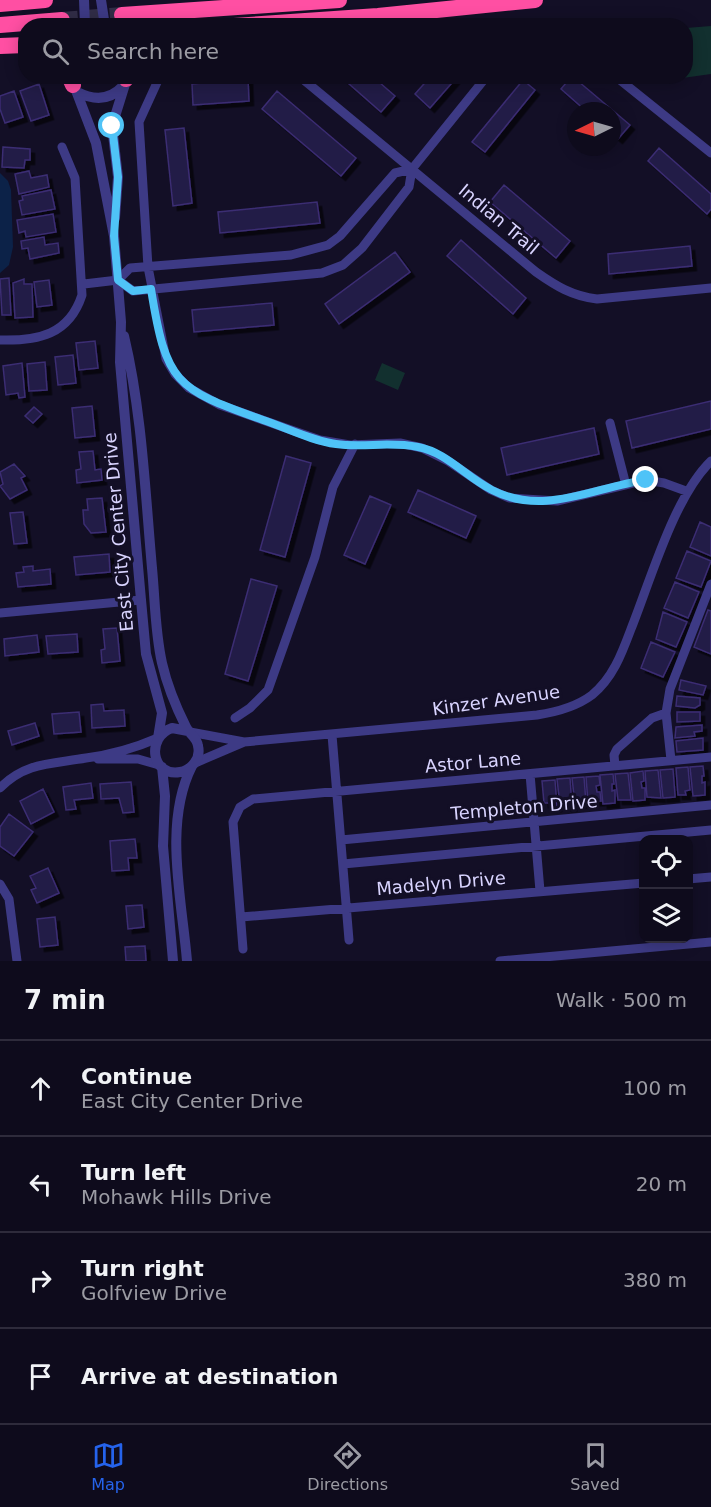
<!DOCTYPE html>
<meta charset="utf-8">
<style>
body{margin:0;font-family:"DejaVu Sans",sans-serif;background:#171425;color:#f1f3f6}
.controls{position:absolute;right:18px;bottom:18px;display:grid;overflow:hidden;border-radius:12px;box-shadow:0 3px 15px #0003}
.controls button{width:54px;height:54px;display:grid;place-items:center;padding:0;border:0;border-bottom:2px solid #2e2b3b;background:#0e0b1c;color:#f1f3f6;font:30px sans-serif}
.compass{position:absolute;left:567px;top:102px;width:54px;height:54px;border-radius:50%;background:#0e0b1c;box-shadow:0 3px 15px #0003;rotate:265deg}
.stop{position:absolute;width:18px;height:18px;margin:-14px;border:4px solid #4fc3f7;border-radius:50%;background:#fff}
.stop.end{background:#4fc3f7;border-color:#fff;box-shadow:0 2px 6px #0008}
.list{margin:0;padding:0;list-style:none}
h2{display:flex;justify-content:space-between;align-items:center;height:78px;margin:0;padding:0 24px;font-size:26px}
h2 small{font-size:20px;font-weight:400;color:#9b9ba3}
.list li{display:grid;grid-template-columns:39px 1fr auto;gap:18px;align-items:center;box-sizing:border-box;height:96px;padding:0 24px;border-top:2px solid #2e2b3b}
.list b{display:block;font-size:22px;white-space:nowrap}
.list p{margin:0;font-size:20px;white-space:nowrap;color:#9b9ba3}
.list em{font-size:20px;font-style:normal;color:#9b9ba3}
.icon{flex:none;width:33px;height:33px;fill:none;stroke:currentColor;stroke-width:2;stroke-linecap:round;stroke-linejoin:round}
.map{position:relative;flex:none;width:711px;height:961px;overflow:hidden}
.search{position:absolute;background:#0e0b1c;box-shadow:0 3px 15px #0003;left:18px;right:18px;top:18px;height:66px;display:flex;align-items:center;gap:15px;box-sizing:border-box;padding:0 21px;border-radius:24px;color:#9b9ba3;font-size:22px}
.sheet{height:462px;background:#0e0b1c}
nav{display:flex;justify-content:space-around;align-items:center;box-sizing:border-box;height:84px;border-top:2px solid #2e2b3b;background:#0e0b1c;font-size:16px;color:#9b9ba3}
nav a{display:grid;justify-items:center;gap:3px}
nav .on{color:#2563eb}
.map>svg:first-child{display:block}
.green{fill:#12302f}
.water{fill:#0c2248}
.building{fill:#241b47;stroke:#3b2d73;stroke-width:1.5;filter:url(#shadow)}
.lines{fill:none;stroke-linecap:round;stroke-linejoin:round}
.motorway-tunnel{stroke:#312d47;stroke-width:16;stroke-dasharray:16 8;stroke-linecap:butt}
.minor{stroke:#3d3a85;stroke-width:9}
.tertiary{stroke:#3d3a85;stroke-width:10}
.motorway{stroke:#ff4fa3;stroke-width:16}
.route{stroke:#4fc3f7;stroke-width:8}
.labels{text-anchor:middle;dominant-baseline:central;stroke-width:6;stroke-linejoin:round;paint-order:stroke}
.street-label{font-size:18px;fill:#d9d4ff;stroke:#130f26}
</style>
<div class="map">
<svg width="711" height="961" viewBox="0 0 711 961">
<defs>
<filter id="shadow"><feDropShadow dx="4.5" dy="4.5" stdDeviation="0" flood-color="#0009"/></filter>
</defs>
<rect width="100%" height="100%" fill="#130f26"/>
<!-- green -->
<path class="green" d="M711,26V74L661,81L660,77L686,76V28Z
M382,363L405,373L398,390L375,380Z"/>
<!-- water -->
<path class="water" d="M0,173L8,181L11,190L13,247L9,265L0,273Z"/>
<!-- building -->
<path class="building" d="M340,76H372L395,96L381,112Z
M431,76H458L430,108L415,94Z
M572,76L630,125L618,139L612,134V111H586L561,89Z
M248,79L249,101L193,105L192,84Z
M523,80L535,90L485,152L472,142Z
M39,84L49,115L31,121L20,91Z
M14,91L23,117L5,123L0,109V96Z
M277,91L356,158L341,176L262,109Z
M184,128L192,203L173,206L165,130Z
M3,147L30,149V160H25L24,168L2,167Z
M659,148L711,194V209L707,214L648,161Z
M29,171L31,178L47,175L49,187L19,194L15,174Z
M504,185L570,241L556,258L490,202Z
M51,190L55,209L22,215L19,201L23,200L22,196Z
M317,202L320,223L220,233L218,212Z
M53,214L56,232L26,237L25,231L19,233L17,220Z
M44,237L45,245L58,243L59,253L30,259L28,248L22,249L21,241Z
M461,240L526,298L513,314L447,256Z
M690,246L692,266L609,274L608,254Z
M395,252L410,272L339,324L325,304Z
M9,278L11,315H2L0,279Z
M24,279V284H32L33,317L15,318L13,283Z
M49,280L52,305L37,307L34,282Z
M272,303L274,325L194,332L192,310Z
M95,341L98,368L79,370L76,343Z
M73,355L76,383L58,385L55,357Z
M45,362L47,390L29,391L27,364Z
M22,363L25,397L19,398L18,393L6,395L3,366Z
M711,401V429L632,448L626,421Z
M92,406L95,436L75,438L72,408Z
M34,407L42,414L33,423L25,416Z
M594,428L599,454L507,475L501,448Z
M93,451L95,470L101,469L102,480L77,483L76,470L81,469L79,452Z
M286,456L311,463L285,557L260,550Z
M14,464L25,476L21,478L27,490L10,499L0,486L3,484L0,472Z
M418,490L476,516L466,538L408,512Z
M370,496L391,505L365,564L344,555Z
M102,498L106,532L91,533L84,524L83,510H88L87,499Z
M23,512L27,543L14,544L10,513Z
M700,522L711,527V556L690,547Z
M687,551L711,561L701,587L676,578Z
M109,554L110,572L76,575L74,557Z
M33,566V571L50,569L51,584L18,587L16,573L24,572L23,567Z
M251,579L277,586L248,681L225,674Z
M675,582L699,592L688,618L664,608Z
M708,610L711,611V654L694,647Z
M663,612L687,622L676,647L656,639Z
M117,628L120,661L102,663L101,650L105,649L103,629Z
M77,634L78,652L48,654L46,636Z
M37,635L39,652L5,656L4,639Z
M651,642L675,652L663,677L641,668Z
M681,680L706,686L703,695L679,690Z
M677,696L700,698V705L695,708L676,706Z
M103,704L104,711L124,710L125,726L92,728L91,705Z
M79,712L81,732L54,734L52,714Z
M677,712H700V721L677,722Z
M35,723L39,736L12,745L8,731Z
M702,725V731L694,732L695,736L675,738L676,727Z
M703,738V750L677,752L676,741Z
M703,766L704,776H702V783L705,782V795L693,796L690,767Z
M688,767L690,790L685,791L686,795H678L676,768Z
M673,769L675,795V797L663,798L660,770Z
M658,770L661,798L647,797L645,771Z
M643,771L644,781L641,782L642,788H645V800L633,801L630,773Z
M628,773L631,800H618L615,774Z
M613,774L614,784H612V791L615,790V803L603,804L600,775Z
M599,776L600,785L596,786L597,792H600L601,801L588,802L586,777Z
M584,777L586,803L575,804L572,778Z
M570,778L572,807H567L566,805H560L557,779Z
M555,780L557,807L550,808V803H544L542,781Z
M131,782L134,812L123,813L119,798L101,799L100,784Z
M91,783L93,798L74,800L76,809L66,810L63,787Z
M43,789L54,812L31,824L20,801Z
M9,814L33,832L14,856L0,846V827Z
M135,839L137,858H128L129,870L112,871L110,841Z
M48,868L59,893L37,903L31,890L36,888L30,876Z
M142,905L144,927L128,929L126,906Z
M55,917L58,945L40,947L37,919Z
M145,946L146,961H126L125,947Z"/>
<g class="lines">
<!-- motorway-tunnel -->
<path class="motorway-tunnel" d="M62,20L122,15"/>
<!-- minor -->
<path class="minor" d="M160,76L139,122L148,267L166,359L175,374L189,388L220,405L320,440L350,445L400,443L422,448L448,461L491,490L509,498L557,501L646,480L664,483L686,491
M299,76L536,272C556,286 572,296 597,299L711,288
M615,76L711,153
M118,280L133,291L322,273L343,265L362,248L409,187L412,169L487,76
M118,280L130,268L291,255L328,245L340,236L395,173L412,169
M84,284L118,280
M0,340C38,341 69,335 82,295L75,178L62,147
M610,423L626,485
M0,613L141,600
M235,718L250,708L268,690L315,557L333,487L355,444
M190,732L244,742L537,715C557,712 576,707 592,695C613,678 622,653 631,629C651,579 674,497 711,461
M332,735L349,940
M98,759H138L159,765
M671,760L666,713L670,689L711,584
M195,763L244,742
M615,766L614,755L617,749L652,718L666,713
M530,774L540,891
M0,788C25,762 52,764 86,758C110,755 135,748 158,738
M341,840L711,805
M343,864L711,830
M688,879L711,877
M0,884L9,899L17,961
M241,917L644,883
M243,949L233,822L240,807L253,799L711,757
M500,961L711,942"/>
<!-- tertiary -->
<path class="tertiary" d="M84,0L85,26
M101,0L105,26
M72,80L96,143L114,236L121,322L120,362L141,600L146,654L162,713L158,738
M77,92C93,100 109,101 122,87
M115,218L118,177L112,126L126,81
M124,336C142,412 145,490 152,568C155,599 155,632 162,663C167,685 176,707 186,727C189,734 197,737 198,746C201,758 192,770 180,772C151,777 146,737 172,728L188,731
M162,767L165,796L163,846L173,961
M187,961C182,900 163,823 192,766"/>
<!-- motorway -->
<path class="motorway" d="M0,4L45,0
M122,15L339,0
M0,25L62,20
M234,26L378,16L535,0
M0,46L26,45
M69,76L73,85
M126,79L128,76"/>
</g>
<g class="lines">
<!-- route -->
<path class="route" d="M112,126L118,177L114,236L118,280L133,291L151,289C166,383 175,389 263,420C287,428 312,441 336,444C364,448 388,441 418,447C446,452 466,477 492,490C544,517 594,487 646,480"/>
</g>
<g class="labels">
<!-- street labels -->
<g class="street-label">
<text transform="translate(499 219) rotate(40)">Indian Trail</text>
<text transform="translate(118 532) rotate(-95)">East City Center Drive</text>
<text transform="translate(496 700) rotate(-8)">Kinzer Avenue</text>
<text transform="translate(473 762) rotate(-5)">Astor Lane</text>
<text transform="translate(524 807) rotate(-5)">Templeton Drive</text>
<text transform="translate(441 883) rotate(-5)">Madelyn Drive</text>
</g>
</g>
</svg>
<div class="controls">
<button><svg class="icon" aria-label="locate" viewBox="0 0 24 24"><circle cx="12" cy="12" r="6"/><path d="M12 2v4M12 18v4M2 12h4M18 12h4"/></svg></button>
<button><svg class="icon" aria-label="layers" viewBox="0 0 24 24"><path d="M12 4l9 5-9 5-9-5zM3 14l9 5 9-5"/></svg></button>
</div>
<svg class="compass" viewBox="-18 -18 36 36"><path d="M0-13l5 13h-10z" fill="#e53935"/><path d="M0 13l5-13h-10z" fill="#9b9ba3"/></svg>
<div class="stop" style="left:112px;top:126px"></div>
<div class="stop end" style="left:646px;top:480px"></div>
<div class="search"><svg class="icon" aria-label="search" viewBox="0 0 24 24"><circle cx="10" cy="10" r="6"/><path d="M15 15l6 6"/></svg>Search here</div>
</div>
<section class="sheet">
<h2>7 min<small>Walk · 500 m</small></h2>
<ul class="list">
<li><svg class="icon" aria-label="ahead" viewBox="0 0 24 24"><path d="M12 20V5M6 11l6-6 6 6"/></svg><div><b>Continue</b><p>East City Center Drive</p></div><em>100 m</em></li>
<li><svg class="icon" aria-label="left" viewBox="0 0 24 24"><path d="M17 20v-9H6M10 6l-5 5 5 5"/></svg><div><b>Turn left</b><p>Mohawk Hills Drive</p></div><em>20 m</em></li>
<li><svg class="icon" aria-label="right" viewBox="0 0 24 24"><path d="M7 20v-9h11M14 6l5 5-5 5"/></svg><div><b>Turn right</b><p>Golfview Drive</p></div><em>380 m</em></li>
<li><svg class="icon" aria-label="arrive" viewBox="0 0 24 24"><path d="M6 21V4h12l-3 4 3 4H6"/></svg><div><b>Arrive at destination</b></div></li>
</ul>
</section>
<nav>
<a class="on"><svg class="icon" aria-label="map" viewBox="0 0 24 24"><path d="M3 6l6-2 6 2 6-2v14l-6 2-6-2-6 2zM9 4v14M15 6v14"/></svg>Map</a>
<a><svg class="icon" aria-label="directions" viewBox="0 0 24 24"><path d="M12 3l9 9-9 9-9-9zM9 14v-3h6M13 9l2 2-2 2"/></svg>Directions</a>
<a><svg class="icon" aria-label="saved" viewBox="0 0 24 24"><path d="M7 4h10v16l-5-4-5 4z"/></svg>Saved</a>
</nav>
